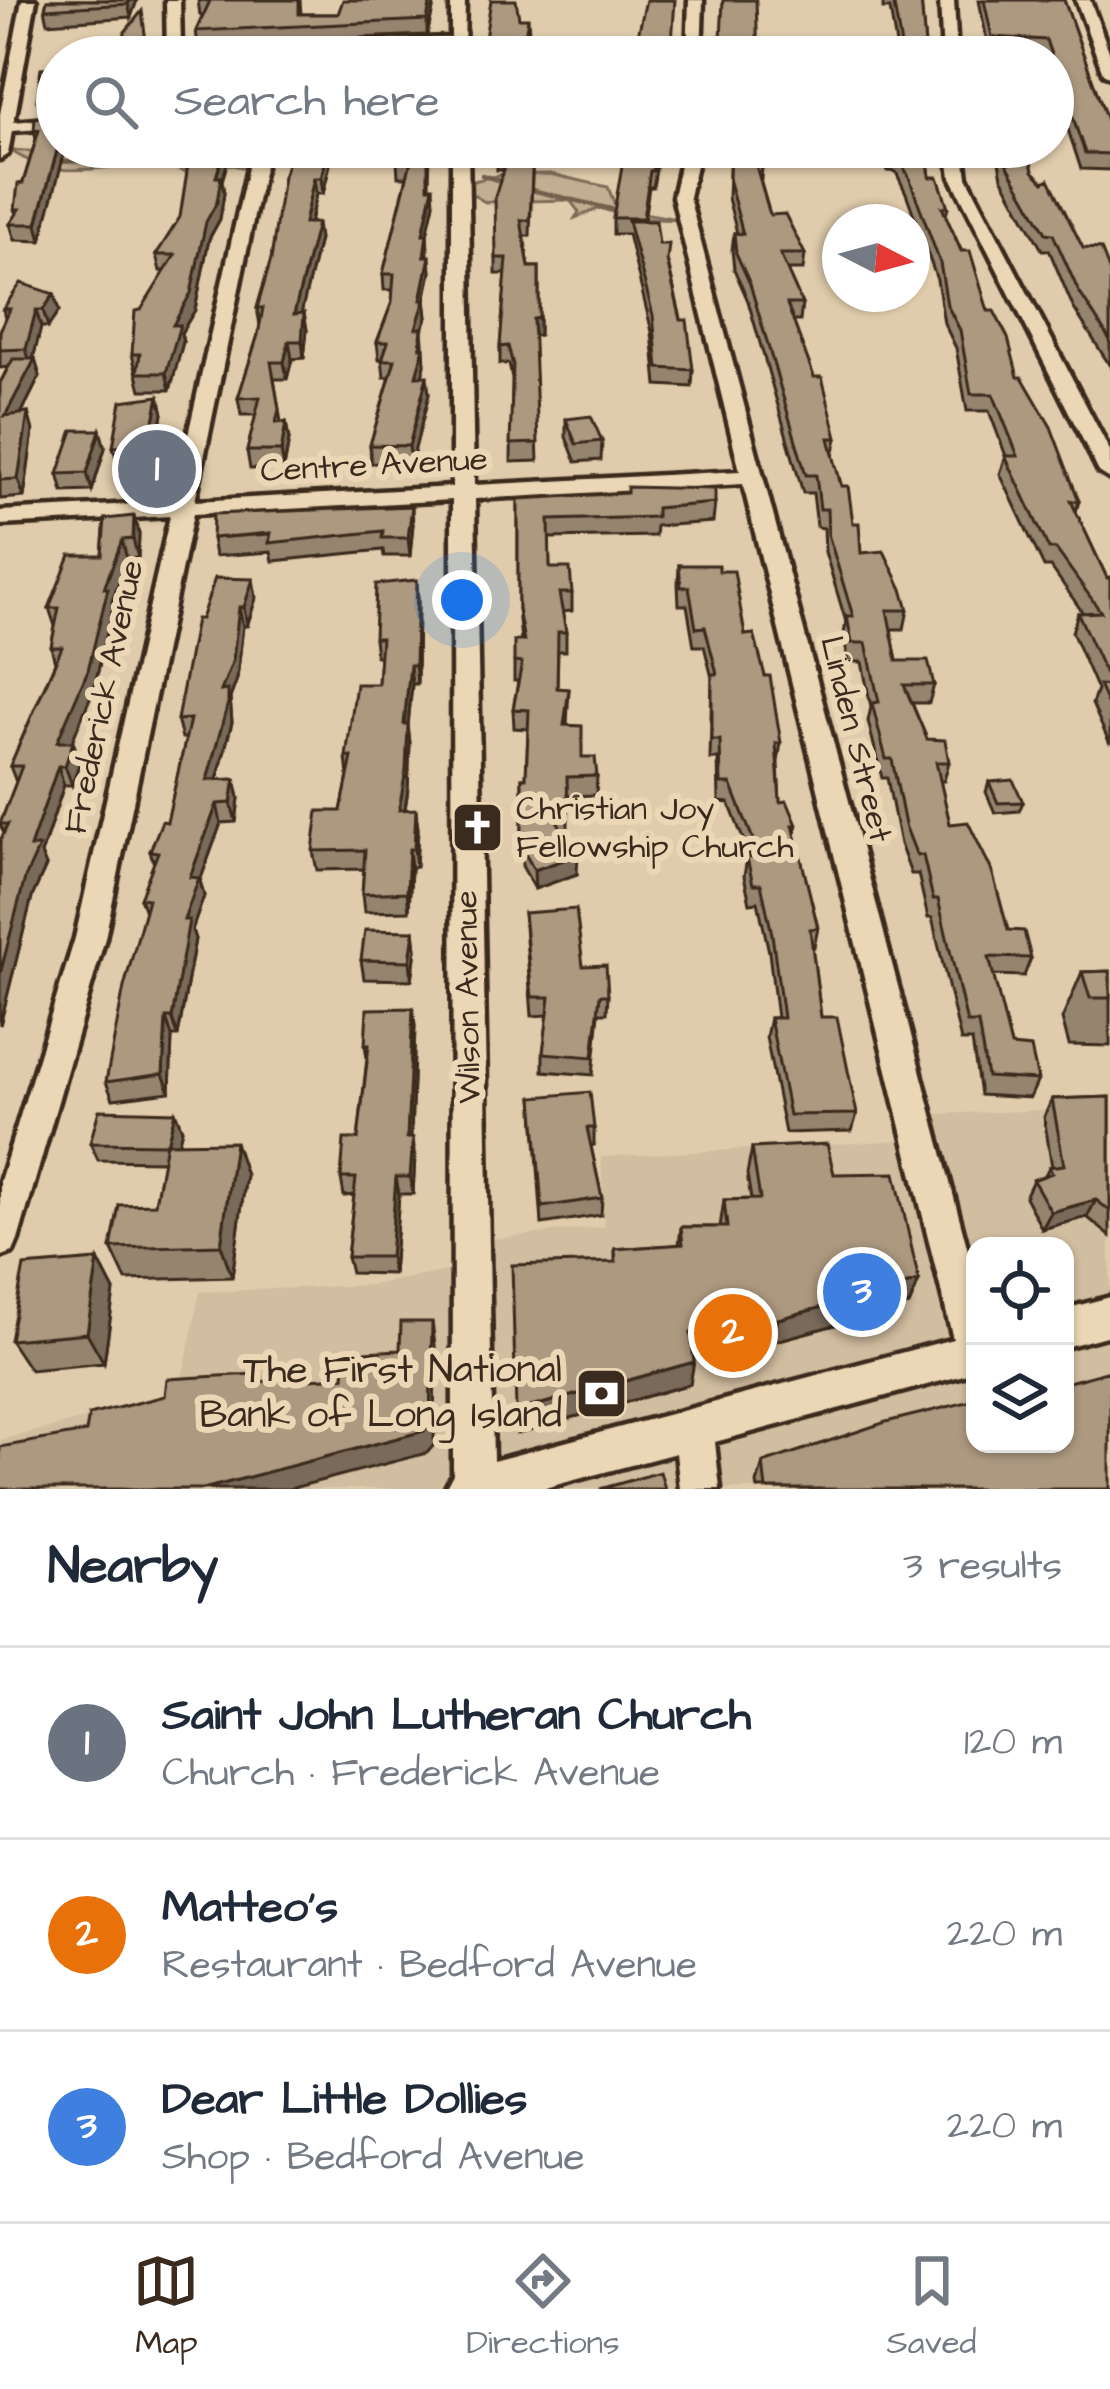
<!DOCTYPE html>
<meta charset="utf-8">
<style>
body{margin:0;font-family:"Architects Daughter",sans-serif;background:#f6f6f7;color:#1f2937}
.controls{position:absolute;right:36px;bottom:36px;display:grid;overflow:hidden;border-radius:24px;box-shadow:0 3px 9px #0004}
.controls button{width:108px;height:108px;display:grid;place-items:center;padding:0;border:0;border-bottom:3px solid #e0e1e3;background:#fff;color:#1f2937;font:60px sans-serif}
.compass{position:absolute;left:822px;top:204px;width:108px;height:108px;border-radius:50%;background:#fff;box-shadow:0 3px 9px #0004;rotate:96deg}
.you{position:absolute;left:462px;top:600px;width:42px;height:42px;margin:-30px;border:9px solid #fff;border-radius:50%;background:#1a73e8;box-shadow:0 0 0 18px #1a73e833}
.badge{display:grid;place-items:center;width:78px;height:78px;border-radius:50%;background:#3b2a1e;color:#fff;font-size:39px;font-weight:700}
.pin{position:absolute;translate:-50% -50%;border:6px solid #fff;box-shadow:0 3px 12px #0006}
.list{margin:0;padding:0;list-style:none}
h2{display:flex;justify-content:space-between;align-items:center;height:156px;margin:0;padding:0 48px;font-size:51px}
h2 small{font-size:39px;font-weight:400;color:#747a83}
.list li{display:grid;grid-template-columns:78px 1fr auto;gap:36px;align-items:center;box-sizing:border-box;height:192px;padding:0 48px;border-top:3px solid #e0e1e3}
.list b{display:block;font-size:45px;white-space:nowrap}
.list p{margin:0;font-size:39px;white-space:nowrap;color:#747a83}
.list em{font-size:39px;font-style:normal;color:#747a83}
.icon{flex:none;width:66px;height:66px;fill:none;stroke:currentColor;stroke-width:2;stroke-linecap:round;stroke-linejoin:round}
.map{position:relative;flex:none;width:1110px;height:1489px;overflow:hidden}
.search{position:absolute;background:#fff;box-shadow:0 3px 9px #0004;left:36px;right:36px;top:36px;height:132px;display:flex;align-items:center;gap:30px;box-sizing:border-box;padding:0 42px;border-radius:66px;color:#747a83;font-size:45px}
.sheet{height:732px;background:#fff}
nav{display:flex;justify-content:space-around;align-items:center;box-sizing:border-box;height:168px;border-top:3px solid #e0e1e3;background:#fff;font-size:33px;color:#747a83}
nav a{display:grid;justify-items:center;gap:6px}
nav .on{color:#3b2a1e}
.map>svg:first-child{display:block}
.built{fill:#d1bd9f;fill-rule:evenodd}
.green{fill:#c2ae91;stroke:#7e6c58;stroke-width:3}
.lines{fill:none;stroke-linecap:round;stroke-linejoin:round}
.stream{stroke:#73614e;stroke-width:4.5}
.minor-casing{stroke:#3b2a1e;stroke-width:9}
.minor{fill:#ebd7b5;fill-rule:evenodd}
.wall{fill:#95846e;stroke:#3b2a1e;stroke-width:3}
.shaded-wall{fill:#796b5a;stroke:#3b2a1e;stroke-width:3}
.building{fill:#ad9980;stroke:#3b2a1e;stroke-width:3}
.labels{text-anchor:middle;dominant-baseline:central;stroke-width:12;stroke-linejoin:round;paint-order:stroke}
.street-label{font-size:33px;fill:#3b2a1e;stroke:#ebd7b5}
.poi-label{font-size:33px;fill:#3b2a1e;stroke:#ebd7b5;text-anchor:start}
.near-poi-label{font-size:39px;fill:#3b2a1e;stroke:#ebd7b5;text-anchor:end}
</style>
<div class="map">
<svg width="1110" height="1489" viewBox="0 0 1110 1489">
<rect width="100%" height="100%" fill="#e0ccac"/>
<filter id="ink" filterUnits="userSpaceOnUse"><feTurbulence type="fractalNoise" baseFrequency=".00833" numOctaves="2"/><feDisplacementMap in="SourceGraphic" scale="24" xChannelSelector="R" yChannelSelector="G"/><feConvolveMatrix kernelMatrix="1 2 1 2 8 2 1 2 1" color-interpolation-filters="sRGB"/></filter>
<g filter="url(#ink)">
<!-- built -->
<path class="built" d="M1110,1108V1489H0V1440L162,1400L181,1384L200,1292L371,1285L459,1269L460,1242L604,1227L601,1157L907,1140L905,1115ZM975,1246H1065V1444H975Z"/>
<!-- green -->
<path class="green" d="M172,147H270V152L278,153L326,147L348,155L274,162L251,169L213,161L184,172C132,146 76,195 10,150C67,153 117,159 172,147Z
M550,174L608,187L616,208L682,220L630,218L600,208L575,218L579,212L570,200L485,202L468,192L473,181L500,175Z"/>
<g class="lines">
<!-- stream -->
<path class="stream" d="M222,157L297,158
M420,157L443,160
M324,158L405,157
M55,162L195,157
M482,175L509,184
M523,188L619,211"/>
<defs>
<path id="minor" d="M22,0H36L14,122L57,118V128L12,131L8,154L0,159V114Z
M166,0H180L181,50L220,48L225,49V55L167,57Z
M451,0H465L464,57H452L451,46L391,48L384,44L391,40L451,38Z
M689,0H703L701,57H687Z
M940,0H954L957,57H943Z
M1076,0H1090L1110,54V77L1103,73Z
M452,147H468L474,485L740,471L673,197L684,147H700L689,197L975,1277V1372L715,1442L720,1489H680L676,1453L541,1489H445L453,1474L452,500L193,514L105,938L18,1240L13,1252L0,1257V1181L75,938L170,516L0,525V511L173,502L249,163L257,158L265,163L195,501L452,487ZM743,484L953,1339L493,1461L475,499Z
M947,147H963L967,177L1110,451V479L1099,472L951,177Z
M1110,1297V1335L1065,1347V1309Z"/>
</defs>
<!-- minor casing -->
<use href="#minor" class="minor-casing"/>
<!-- minor -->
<use href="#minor" class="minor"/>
</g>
<!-- wall -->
<path class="wall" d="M47,0H137L131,17L48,23L45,9Z
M198,0H300L301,14H338L434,5L427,35L198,45L196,31L203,15H200Z
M883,0H921L926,57H898L890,9H883Z
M979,0H1064L1110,129V170L1081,169L1053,84V57H1044L1043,54L1010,52L1011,57H980L981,51L988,46Z
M57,67V147L41,241L15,240L10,224L17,214L15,209L36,139L34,131L49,115H41L37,100Z
M293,147H334L323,194H316L310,223L319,239L301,313H304L307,330L304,358L292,359L287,379H274L281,422H286L289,440L284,468L250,469L247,451L256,415H241L238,398L258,335L260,325L257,308L271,260Z
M399,147H430L429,187L434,203L427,234L428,256L431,272L425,300L427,317L422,331L425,365L422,376L429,394L411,464L371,463L370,445L390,377H384L382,359H379L377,342L392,302L393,290H384L383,274L407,177H398L397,161Z
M533,147L530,236H524L529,267H539V335L533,336L538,461L511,462L512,379L509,364H500V347L506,274H496V258L503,170H497V148L491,147Z
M631,147H660L653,187H649L644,221L659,244L668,263L693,370L692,387L657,385L652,332L628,234H613V218L630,160Z
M730,147H764L761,179L759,178L770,215L805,254L803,270H787L802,304L800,321H793L837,438L833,456L861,553L908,610L904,629H891L897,661L934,685L929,703H912L927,739L949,762L944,781H940L950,824L1008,930L1031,958L1024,976L993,975L1011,1046L1038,1080L1030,1098L980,1095L972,1041H961L932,918H928L918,874H911L900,844L887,778H882L868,721L871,707L862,662H848L844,634L846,622L825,552L824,528L817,527L813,493H803L748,301L734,269L732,250L734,233H737L728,198Z
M883,147H926L930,177L948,207L946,216L1018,377L1079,501L1076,512L1107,578L1110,577V744L1092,704L1097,690L1072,632L1078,613H1083L1051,567H1044L1000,474L1006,456L989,411H967L956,348L944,323L937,280L906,193L896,172L887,171Z
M996,147H1027L1033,171L1083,248L1110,272V366L1073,307L1049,250H1042L1002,177Z
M222,181L224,193L220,219L209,239L195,310L181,333L183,342L170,390H141L132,354L165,271H160L156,255Z
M54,294L59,311L48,327H41L33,359L40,376L21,414L28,413L33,431L24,497L0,499V383L8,367L0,368V331L5,318L3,309Z
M159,396L163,414L153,463L118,465L113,447Z
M566,419L602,441L601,460L576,462L566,437Z
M105,448L92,491L63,492L58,474Z
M518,499L715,503L713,522L656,526L655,536L549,538L550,568L572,593V611L562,612L566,632V651H558L557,688L569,689L567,725L582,757L597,776L596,795L568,796V829H562L577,874L535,889L522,866V778H526L528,729L514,728L513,709L518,681H514V662L521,641L518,609Z
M105,519L139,534L138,558L127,559L112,601L113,607L94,688L71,742H73L80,761L72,785H64L41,854L46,866L32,897L0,1025V841L4,833L0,824L16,782L10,766L55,662L51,647L55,626L49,608L102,555Z
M413,524L410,556H384L383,550L273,561L271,552L215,556L212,538Z
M679,565L719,571L745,635L781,743L778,762L780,802L797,825L795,835L818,928L814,947H812L821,1017L857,1114L852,1131L785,1133L766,1037L770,1018H777L769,952L758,902L750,903L744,876L747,858L750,857L729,803L719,802L718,759H710L712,678L704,646H694L687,605H679L678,584Z
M256,598L247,626H243L237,679L230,698L232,722L217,780L235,779L239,798L236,822L221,823L200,881L204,896L192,930L195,939L178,1036H172L170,1092L113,1099L106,1082L145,912L140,898L154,864L150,851L167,822L186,738H182L177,720L201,619Z
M418,599L417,684H412L408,725L410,743L408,789L405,809L418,828L416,867L411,868L409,911L364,912L362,894L364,869L317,870L313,851L341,811L348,776L346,757L378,684L380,656H376L374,638Z
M989,782L1023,802L1019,811L995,813L986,792Z
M524,913L583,966L608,995L607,1013H599L593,1075L543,1071V1053L548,1015L532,1016Z
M414,931L416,949L412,980L364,979L361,960Z
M1110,971V1046L1069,1045L1062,1019L1082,972Z
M413,1008L415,1026L411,1138L415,1156L413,1194H399L393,1274L351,1273L347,1257L354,1195L344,1196L341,1178L358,1139L367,1058L365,1045Z
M533,1097L594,1128V1145L591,1146L602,1198L601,1215L542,1224Z
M1110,1097V1236L1087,1217L1042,1229L1025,1197L1033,1180L1045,1175L1049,1167H1052L1044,1117L1052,1099Z
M175,1112L182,1129L178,1143L246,1175L232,1277L126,1280L111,1248L155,1204L163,1161L98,1160L90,1143Z
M752,1148L834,1174L919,1281L909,1305L772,1342L693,1355L690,1384L518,1433L615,1262V1249L679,1245L681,1227H720L724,1200L751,1199L747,1174Z
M98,1260L114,1291L104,1363L30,1370L10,1340Z
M972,1408L1110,1489H758L757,1483L763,1463Z"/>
<!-- shaded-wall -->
<path class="shaded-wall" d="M130,0H137L131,17L128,4Z
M431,0H434V5L427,35V20Z
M528,18L529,32L524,57H521Z
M426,37V51L424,57H418Z
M58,147H66L41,241L37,224Z
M225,147H232L222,181L224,193L220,219L209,239L195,310L181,333L183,342L170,390L166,373L173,325Z
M329,147H334L323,194L321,178Z
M314,178L316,194L306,239L304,223Z
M433,187L434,203L427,234L428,250L425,272L423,234Z
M317,223L319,239L297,331L294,314Z
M430,256L431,272L425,300L427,317L422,331V354L424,348L425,365L417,393L416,328Z
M54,294L59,311L48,327L43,310Z
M36,310L41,327L32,363L35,359L40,376L11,434L5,416L31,366L26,349Z
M304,313L307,330L304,358L302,341Z
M539,318V335L533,336V319Z
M289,341L292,359L287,379L284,362Z
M427,376L429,394L411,464L409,446Z
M159,396L163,414L153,463L149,445Z
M28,413L33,431L24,497L18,479Z
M286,422L289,440L284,468L281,451Z
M100,430L105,448L92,491L87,473Z
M412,506L413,524L410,556L408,538Z
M134,516L139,534L138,558L133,539Z
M122,540L127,559L112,601L113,607L94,688L64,761L57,742L104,588Z
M253,579L256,598L247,626L244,607Z
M417,580L418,599L417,684L415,665Z
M239,607L243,626L237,679L230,698L232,722L212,799L207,780L221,691Z
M410,665L412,684L408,725L410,743L408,789L402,828L399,810L404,724Z
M73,742L80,761L72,785L65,766Z
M58,766L64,785L41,854L46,866L32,897L0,1025V974L30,847Z
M235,779L239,798L236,822L231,803Z
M217,804L221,823L200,881L204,896L192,930L195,939L178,1036L172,1018L190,877Z
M416,809L418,828L416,867L414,849Z
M409,849L411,868L409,911L407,892Z
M578,855L577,874L535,889L534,870Z
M414,931L416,949L412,980L410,961Z
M413,1008L415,1026L410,1156L407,1138Z
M166,1018L172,1036L170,1092L163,1074Z
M175,1112L182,1129L174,1162L167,1144Z
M413,1138L415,1156L413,1194L410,1177Z
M235,1142L246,1175L232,1277L221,1245Z
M396,1177L399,1194L393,1274L390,1257Z
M1096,1200L1087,1217L1042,1229L1051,1212Z
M98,1260L114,1291L104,1363L87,1333Z
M919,1281L909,1305L772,1342L778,1319Z
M432,1322L435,1345L434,1445L427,1453L289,1489H203L424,1431Z
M694,1362L690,1384L518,1433L516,1411Z"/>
<!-- building -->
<path class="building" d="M47,0H130L128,4L45,9Z
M198,0H299V14H338L343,0H431L427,20L196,31L210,1Z
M491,0H516L519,18H528L521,57H489L484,45Z
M646,0H675L671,57H633Z
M723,0H756L758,57H720Z
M893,0H921L926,57H903Z
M984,0H1064L1110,129V154L1085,153L1046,40L992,37Z
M142,11L148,57H120L125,32Z
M426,37L418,57H200V55H185L189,46Z
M985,46L1008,47L1011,57H983L981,51Z
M57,67V105L56,100H37L41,68Z
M57,113L58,147L37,224H10L20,209H15L18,184L23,183L39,130L34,131L35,118Z
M194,147H225L216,177H221L217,202L206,222L191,293L173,325H180L166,373H137L140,354H132L135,311L141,310L175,255H156L180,217L188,165Z
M293,147H329L321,178H314L304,223H317L294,314L304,313L302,341H289L284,362H271L279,409L276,423L286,422L281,451H247L260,397L238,398L258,335L263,308H257L271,260L283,176Z
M399,147H428V187H433L423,234H427L424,256H430L421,300H425L416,328H422L420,348H424L416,376H427L409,446L370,445L395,360H382L388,342H377L392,302L394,274H383L411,161H397Z
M498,147H533L530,220H521L529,267H539V318L533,319L538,443L510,444L513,365L508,346L500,347L507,258H496L495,197L508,155H497Z
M631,147H658L653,171H650L643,218H613L623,160H630Z
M730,147H764L763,163L755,162L770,215L785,214L805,254H780L802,304H787L814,377H822L837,438H829L841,486H848L853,523H859L861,553L884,551L902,589L908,610H887L897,661H928L934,685H904L927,739L945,740L949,762H936L950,824L968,822L992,871L1008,930L1024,931L1031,958L989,957L1011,1046L1031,1048L1038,1080L987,1077L978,1023H967L938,899H933L923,855L917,856L905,825L892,759H886L872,703L879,702L866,643H852L847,616H853L828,534L827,509H820L816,475H806L750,284L736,253L734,233L743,234L729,182Z
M888,147H926L930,177H938L948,207H942L961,251H970L988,311H994L1008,338L1018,377H1022L1051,427L1079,501H1071L1107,578L1110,577V685L1078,613L1101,612L1056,549H1049L1005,456H1018L993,394H971L960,330L947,305L940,263L909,177L898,156H889Z
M1002,147H1027L1033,171L1044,182L1049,179L1083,248L1101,249L1110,272V340L1078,290L1053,234L1046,233L1005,161Z
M628,221H656L659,244H669L667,261L681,320H687L693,370L658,368L653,315Z
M21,283L54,294L43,310H36L26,349L0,350V331L10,309H3Z
M13,359H35L5,416L28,413L18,479L0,480V383Z
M159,396L149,445L113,447L121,401Z
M591,416L602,441L576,444L566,419Z
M73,430H100L87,473L58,474Z
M627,487L715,489V503L656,508V517L549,520L550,568H570L572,593H559L566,632H558L557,688L569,689L564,725L582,726V757H595L597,776L567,777L568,811H551L578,855L534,870L522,848V778H526L529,710L513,709L522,663L514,662V641H524L518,609V499L627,493Z
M412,506L408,538H382L383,531L269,543L271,533L212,538L213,514Z
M134,516L133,539L122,540L104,588H108L88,670L57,742H73L65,766H58L30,847H39L25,878L0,974V841L8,824H0L22,766H10L62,647H51L59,608H49L70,555H102L105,519Z
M679,565H719V571H734L745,635L754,634L765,676H770L781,743H776L780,802L787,801L797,825H793L818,928L810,929L821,1017H837L857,1114L789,1115L770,1018H783L772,934L761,884H753L747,858L760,857L731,784H721L720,740H712V674H717L705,627L696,628L689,587H681Z
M215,578L253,579L244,607H239L233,660L221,691L228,690V703L207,780L235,779L231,803L217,804L190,877L199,878L184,920H189L172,1018H166L163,1074L106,1082L124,987L148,899L140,898L158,852L150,851L162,821L167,822L190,719L177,720L196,619H201Z
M417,580L415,665H410L404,724H408L406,770L399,810L416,809L414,849H409L407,892L362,894L365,850L313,851L318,811H341L352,757H346L356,684H378L381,638H374L376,584Z
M1099,685L1110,686V710Z
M1013,780L1023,802L998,803L989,782Z
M576,909L583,966L606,965L608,995H600L593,1057L543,1053L550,997H532L524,913Z
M365,930L414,931L410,961L361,960Z
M1110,971V998H1090L1082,972Z
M413,1008L407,1138H413L410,1177H396L390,1257H347L356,1178H341L344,1139H358L369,1045H365L367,1009Z
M590,1092L594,1128H587L602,1198L542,1207L533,1097Z
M1110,1097V1211L1096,1200L1051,1212L1033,1180L1052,1173L1049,1167L1064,1165L1052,1099Z
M99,1110L175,1112L167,1144L90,1143Z
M235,1142L221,1245L111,1248L119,1205L155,1204L166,1143Z
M827,1144L834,1174L895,1173L919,1281L778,1319L691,1333L694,1362L516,1411L512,1265L616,1262L615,1249L683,1244L681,1227H727L724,1200L760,1199L752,1148Z
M98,1260L87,1333L10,1340L24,1266Z
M401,1322H432L430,1423L424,1431L203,1489H0V1447L86,1432L89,1415L165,1396L167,1379L254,1374L253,1382L344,1377L346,1353L400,1350Z
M1110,1371V1489H766L763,1463L886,1422L971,1401L972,1408L975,1407V1444H1065V1383Z
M660,1472L665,1489H600Z"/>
</g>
<!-- icons -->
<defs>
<symbol id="church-square" viewBox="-11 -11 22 22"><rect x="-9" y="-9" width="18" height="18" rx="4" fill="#3b2a1e" stroke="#ebd7b5"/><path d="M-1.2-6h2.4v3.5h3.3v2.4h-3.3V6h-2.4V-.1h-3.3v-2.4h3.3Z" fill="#fff"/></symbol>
<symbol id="bank-square" viewBox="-11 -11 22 22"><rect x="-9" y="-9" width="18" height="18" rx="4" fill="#3b2a1e" stroke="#ebd7b5"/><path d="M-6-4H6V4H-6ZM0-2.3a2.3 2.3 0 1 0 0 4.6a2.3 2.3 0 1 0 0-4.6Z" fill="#fff"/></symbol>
</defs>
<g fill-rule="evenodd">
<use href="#church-square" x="448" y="798" width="59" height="59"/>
<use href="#bank-square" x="572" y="1364" width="59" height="59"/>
</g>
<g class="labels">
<!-- street labels -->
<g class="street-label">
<text transform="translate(374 465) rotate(-3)">Centre Avenue</text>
<text transform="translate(104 697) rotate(-78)">Frederick Avenue</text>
<text transform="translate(856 739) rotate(76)">Linden Street</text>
<text transform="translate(468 997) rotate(-91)">Wilson Avenue</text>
</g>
<!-- poi labels -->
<g class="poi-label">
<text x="516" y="809">Christian Joy<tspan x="516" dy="38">Fellowship Church</tspan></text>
</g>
<!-- near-poi labels -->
<g class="near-poi-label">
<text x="562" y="1371">The First National<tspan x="562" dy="45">Bank of Long Island</tspan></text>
</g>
</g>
</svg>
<div class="controls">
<button><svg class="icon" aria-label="locate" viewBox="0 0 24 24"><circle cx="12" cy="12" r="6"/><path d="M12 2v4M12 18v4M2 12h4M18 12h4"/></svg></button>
<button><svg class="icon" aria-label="layers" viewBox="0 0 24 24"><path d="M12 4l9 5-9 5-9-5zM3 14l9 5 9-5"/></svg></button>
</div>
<svg class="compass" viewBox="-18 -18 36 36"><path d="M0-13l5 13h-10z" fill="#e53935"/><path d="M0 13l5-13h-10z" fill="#747a83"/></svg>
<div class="you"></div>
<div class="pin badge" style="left:157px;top:469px;background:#6b7280">1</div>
<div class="pin badge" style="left:733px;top:1333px;background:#e8710a">2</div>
<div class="pin badge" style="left:862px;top:1292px;background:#3f7fe0">3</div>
<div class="search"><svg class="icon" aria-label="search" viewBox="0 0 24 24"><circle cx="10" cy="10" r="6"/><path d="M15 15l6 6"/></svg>Search here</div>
</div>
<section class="sheet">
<h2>Nearby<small>3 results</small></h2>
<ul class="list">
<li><span class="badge" style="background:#6b7280">1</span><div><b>Saint John Lutheran Church</b><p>Church · Frederick Avenue</p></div><em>120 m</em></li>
<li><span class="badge" style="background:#e8710a">2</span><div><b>Matteo's</b><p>Restaurant · Bedford Avenue</p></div><em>220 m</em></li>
<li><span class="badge" style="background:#3f7fe0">3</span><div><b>Dear Little Dollies</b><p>Shop · Bedford Avenue</p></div><em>220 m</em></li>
</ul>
</section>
<nav>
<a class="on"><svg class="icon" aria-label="map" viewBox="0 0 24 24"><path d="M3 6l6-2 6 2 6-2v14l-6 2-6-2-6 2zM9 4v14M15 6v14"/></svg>Map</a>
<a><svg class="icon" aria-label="directions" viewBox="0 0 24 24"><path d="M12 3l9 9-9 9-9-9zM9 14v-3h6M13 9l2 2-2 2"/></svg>Directions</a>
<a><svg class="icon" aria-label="saved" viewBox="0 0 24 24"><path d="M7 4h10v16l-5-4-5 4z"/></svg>Saved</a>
</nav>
